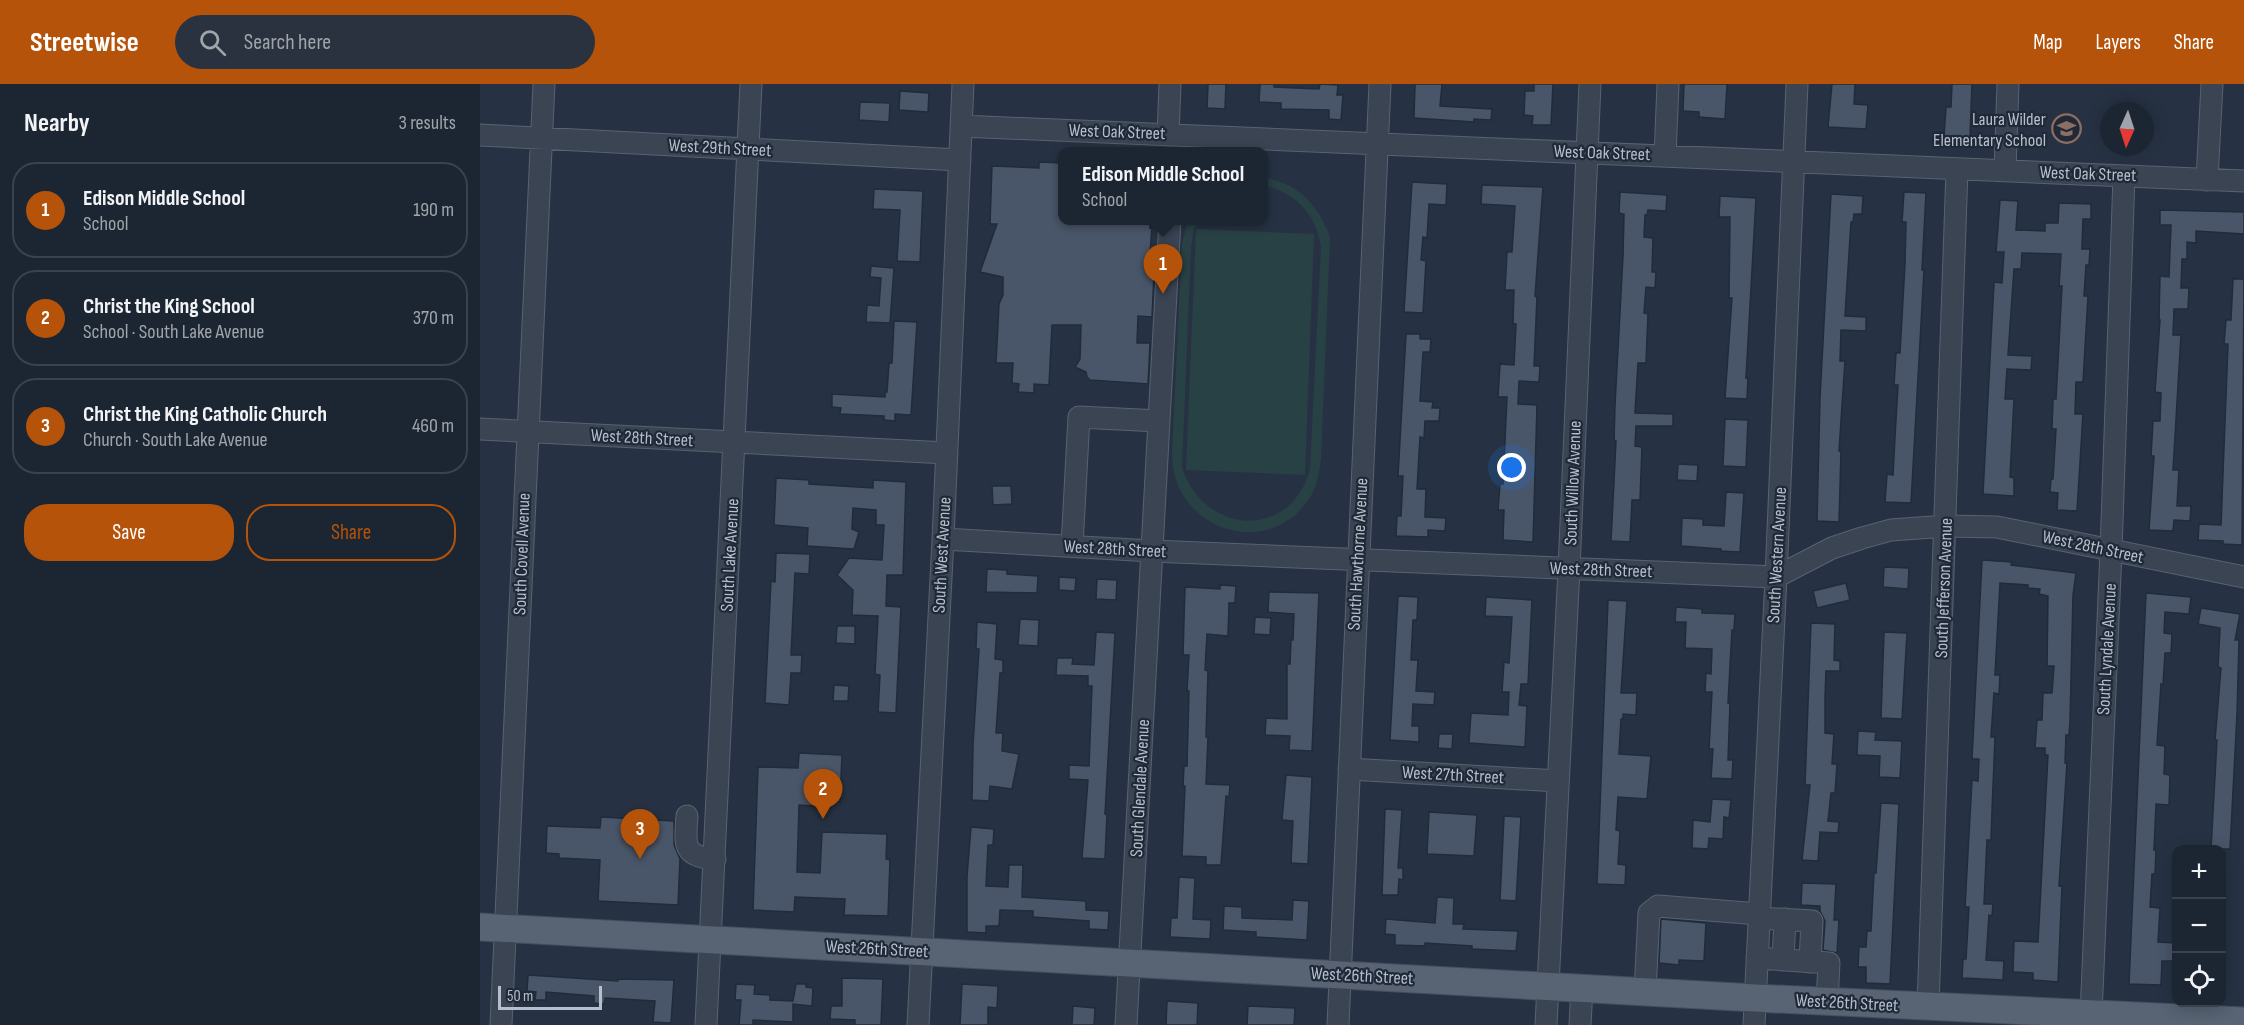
<!DOCTYPE html>
<meta charset="utf-8">
<style>
body{margin:0;font-family:"Sofia Sans Condensed",sans-serif;background:#29323e;color:#f1f3f6}
.controls{position:absolute;right:18px;bottom:18px;display:grid;overflow:hidden;border-radius:12px;box-shadow:0 3px 15px #0003}
.controls button{width:54px;height:54px;display:grid;place-items:center;padding:0;border:0;border-bottom:2px solid #3a434d;background:#1c2632;color:#f1f3f6;font:30px sans-serif}
.compass{position:absolute;left:1620px;top:18px;width:54px;height:54px;border-radius:50%;background:#1c2632;box-shadow:0 3px 15px #0003;rotate:183deg}
.scale{position:absolute;left:18px;bottom:15px;width:104px;box-sizing:border-box;padding-left:6px;border:3px solid #b7bfcc;border-top:0;font-size:16px;line-height:21px;white-space:nowrap;color:#b7bfcc;-webkit-text-stroke:4px #1f2938;paint-order:stroke}
.you{position:absolute;left:1032px;top:384px;width:21px;height:21px;margin:-15px;border:4px solid #fff;border-radius:50%;background:#1a73e8;box-shadow:0 0 0 9px #1a73e833}
.badge{display:grid;place-items:center;width:39px;height:39px;border-radius:50%;background:#b45309;color:#fff;font-size:20px;font-weight:700}
.pin{position:absolute;translate:-50% -50px;filter:drop-shadow(0 2px 3px #0008)}
.pin::after{content:'';position:absolute;top:32px;width:21px;height:18px;background:inherit;clip-path:polygon(0 0,100% 0,50% 100%)}
.popup{position:absolute;left:578px;top:63px;width:210px;height:78px;box-sizing:border-box;display:grid;place-content:center;border-radius:12px;background:#1c2632;filter:drop-shadow(0 2px 4px #0005);font-size:20px;white-space:nowrap;color:#a0a5ac}
.popup b{font-size:22px;color:#f1f3f6}
.popup::after{content:'';position:absolute;left:50%;top:100%;margin-left:-12px;border:12px solid transparent;border-top-color:#1c2632}
.list{margin:0;padding:0;list-style:none}
h2{display:flex;justify-content:space-between;align-items:center;height:78px;margin:0;padding:0 24px;font-size:26px}
h2 small{font-size:20px;font-weight:400;color:#a0a5ac}
.list li{display:grid;grid-template-columns:39px 1fr auto;gap:18px;align-items:center;box-sizing:border-box;height:96px;margin:0 12px 12px;padding:0 12px;border:2px solid #3a434d;border-radius:24px}
.list b{display:block;font-size:22px;white-space:nowrap}
.list p{margin:0;font-size:20px;white-space:nowrap;color:#a0a5ac}
.list em{font-size:20px;font-style:normal;color:#a0a5ac}
.actions{display:flex;gap:12px;padding:18px 24px}
.actions a{flex:1;padding:14px 0;border:2px solid #b45309;border-radius:24px;text-align:center;font-size:21px;color:#b45309}
.actions .main{background:#b45309;color:#fff}
.icon{flex:none;width:33px;height:33px;fill:none;stroke:currentColor;stroke-width:2;stroke-linecap:round;stroke-linejoin:round}
.map{position:relative;flex:none;width:1764px;height:941px;overflow:hidden}
header{display:flex;align-items:center;gap:36px;box-sizing:border-box;height:84px;padding:0 30px;background:#b45309;color:#fff}
header strong{font-size:28px}
nav{display:flex;gap:33px;margin-inline-start:auto;font-size:21px}
.search{width:420px;height:54px;background:#29323e;display:flex;align-items:center;gap:15px;box-sizing:border-box;padding:0 21px;border-radius:33px;color:#a0a5ac;font-size:22px}
main{display:flex}
aside{flex:1;background:#1c2632}
.map>svg:first-child{display:block}
.green{fill:#284144}
.building{fill:#495669;stroke:#212b3a;stroke-width:1.5}
.lines{fill:none;stroke-linecap:round;stroke-linejoin:round}
.minor-casing{stroke:#586270;stroke-width:23}
.major-casing{stroke:#444d5c;stroke-width:29}
.minor{stroke:#3a4453;stroke-width:21}
.major{stroke:#586373;stroke-width:27}
.labels{text-anchor:middle;dominant-baseline:central;stroke-width:4.5;stroke-linejoin:round;paint-order:stroke}
.poi-label{font-size:18px;fill:#b7bfcc;stroke:#1f2938;text-anchor:end}
.street-label{font-size:18px;fill:#b7bfcc;stroke:#1f2938}
</style>
<header>
<strong>Streetwise</strong>
<div class="search"><svg class="icon" aria-label="search" viewBox="0 0 24 24"><circle cx="10" cy="10" r="6"/><path d="M15 15l6 6"/></svg>Search here</div>
<nav><a>Map</a><a>Layers</a><a>Share</a></nav>
</header>
<main>
<aside>
<h2>Nearby<small>3 results</small></h2>
<ul class="list">
<li><span class="badge">1</span><div><b>Edison Middle School</b><p>School</p></div><em>190 m</em></li>
<li><span class="badge">2</span><div><b>Christ the King School</b><p>School · South Lake Avenue</p></div><em>370 m</em></li>
<li><span class="badge">3</span><div><b>Christ the King Catholic Church</b><p>Church · South Lake Avenue</p></div><em>460 m</em></li>
</ul>
<div class="actions"><a class="main">Save</a><a>Share</a></div>
</aside>
<div class="map">
<svg width="1764" height="941" viewBox="0 0 1764 941">
<rect width="100%" height="100%" fill="#263243"/>
<!-- green -->
<path class="green" d="M784,94C818,99 838,121 850,153L841,375C839,389 837,403 829,415C787,478 691,445 692,369L702,159L708,137H718L714,145L711,164L702,384C726,453 812,455 830,385L841,163C836,131 816,108 784,102Z
M716,145L834,150L825,391L706,386Z"/>
<!-- building -->
<path class="building" d="M728,0H746L745,25L727,24Z
M780,0H794V3L839,5L840,0L858,1L857,11H863L861,36L849,35V26L801,25V19L779,18Z
M935,0H962L960,22L1012,25L1011,36L994,35V38L934,34Z
M1054,0H1073L1071,41H1052L1053,32L1044,31L1045,7H1054Z
M1204,0H1247L1245,35L1219,33V28L1203,27Z
M1352,0H1375L1374,20L1388,21L1386,45L1348,43Z
M1472,0H1492L1490,53L1464,52L1466,23H1471Z
M420,7L449,9L448,28L419,26Z
M380,18L410,19L409,38L379,36Z
M559,78L582,79V136H670V144L672,143L670,170H675L672,233L658,232L657,259H670L668,300L610,296L607,293L606,288L595,283L600,275L601,241H572L569,301L554,300V309L538,308L539,300L532,299L533,279H516L519,220L523,211V193L500,188L517,140H510L512,82L559,84Z
M932,98L967,100L966,121L949,120L947,154L943,153L941,176L946,177L943,229L924,228Z
M1002,101L1063,103L1055,212L1057,213L1054,282H1060L1059,298L1039,297L1038,320L1057,321L1053,458L1023,456L1024,426H1018L1020,400H1023L1027,313H1018L1020,280L1034,281L1036,240H1033L1034,206H1025L1027,168H1032L1035,122L1001,120Z
M394,105L443,107L440,178L417,177L420,126L393,125Z
M1140,108L1187,111L1186,127L1168,126L1167,131H1165L1164,153L1173,154L1172,188H1176L1175,204L1166,203L1164,229L1168,230L1166,279H1158L1155,329L1193,330V342H1156L1155,362L1162,363L1160,416H1152L1150,458L1131,457L1136,357L1134,356L1135,321L1143,172L1144,130L1139,129Z
M1424,108L1446,109L1442,186H1444L1431,419L1405,418L1407,390L1413,391L1415,353L1418,301H1414L1416,269H1420L1425,180L1426,138H1422Z
M1351,110L1383,112L1382,130H1374L1373,138H1371L1365,232L1386,233V247L1361,246L1360,277H1365L1359,367H1361L1359,438L1337,437L1340,313Z
M1240,112L1276,114L1266,294H1268L1267,315L1245,314L1252,214H1249L1250,133H1239Z
M1520,116L1538,117L1536,146L1565,147V139H1578L1579,119L1611,120V135H1603L1602,165H1610L1609,181H1606L1604,212H1608L1603,298H1596L1595,330H1603L1597,427L1577,426L1578,409L1570,408L1571,395H1573L1576,345H1572L1573,315H1576L1582,202H1579L1581,170L1542,169L1541,185H1534L1528,271L1552,272L1551,286L1527,285L1525,315H1534L1530,393L1534,394V412L1503,410L1514,198L1522,199L1524,168H1516Z
M1680,126L1764,128V150L1716,147V159L1707,158V175H1702L1701,204H1709L1708,225H1694L1693,251H1701L1693,386H1699L1697,422H1711L1710,437L1694,436L1693,447L1669,446L1674,372H1671L1673,337H1680L1681,309L1675,308L1680,236H1679L1680,192L1689,193L1691,141H1680Z
M391,182L414,184L410,239L386,238L387,221L399,222L401,194L390,193Z
M1753,195H1764L1762,461L1743,460V457L1718,456L1719,440L1741,441L1748,260H1744L1746,236H1751Z
M414,237L437,238L431,331L415,330V337L404,336V332L360,330L361,324L352,323V310L405,313V308H407L409,279H412Z
M926,250H940V255H951L950,268H943L940,317L953,318L952,324H960L959,337H945L944,354L940,353L937,405H946L945,433L966,434L965,447L948,446V453L916,452L917,432H921L923,392H918Z
M1245,335L1268,336L1266,383L1243,382Z
M1198,380L1218,381L1217,397L1197,396Z
M296,394L329,396V400L393,404V396L426,398L423,491H407L406,522L421,523L416,629L398,628L400,591L395,590L398,532L372,531L373,506L357,491L369,474L402,476L404,441H396V426L373,424L372,445L379,448L374,465L327,462L328,444L294,441Z
M512,402H531L532,420L513,421Z
M1246,408L1264,409L1260,468L1241,467V465L1201,462L1202,434L1223,435V441L1244,442Z
M296,469L330,470L329,490L315,489L311,571H322L321,589H311L309,621L285,619L291,497L295,498Z
M1502,476L1532,478L1531,481L1596,489L1593,511L1590,638L1589,651H1586L1585,679H1587L1579,802H1582L1578,898L1553,896V889L1533,888L1534,857L1558,858L1568,671H1565V664H1555L1557,636H1562L1563,609H1572L1574,582H1567L1568,512L1559,510L1560,505L1548,504V501L1520,499L1515,591H1520L1519,610L1514,609L1511,653H1515L1512,727L1511,756H1507L1504,820H1513L1512,832L1509,831L1506,876L1524,877L1523,896L1482,894L1483,875H1486L1489,823H1485L1492,696L1498,697L1499,675H1492Z
M1404,483L1429,484L1428,505L1403,503Z
M507,485L527,486V490L558,492L557,509L506,508Z
M579,493L596,494L595,507L579,506Z
M617,495L637,496L636,516L616,515Z
M1366,499L1370,516L1337,524L1333,507Z
M740,501L756,502L755,519H749L748,552L727,550L725,586L728,587L726,653H728L726,700L750,701L749,713L746,712L741,781H726V773L702,772L705,702H703L704,682H707L709,607H707L709,571H703L705,503L740,505Z
M789,508L839,509L832,667L809,666L810,652L785,651L786,634L807,635V580H810L811,556H813L814,530L788,528Z
M1666,509L1711,513L1709,530L1685,528L1684,549L1692,550L1691,569H1685L1683,601L1681,600L1677,661L1685,662L1684,690L1690,691L1689,721L1676,720L1674,766H1676L1675,790H1672L1670,823L1680,824L1678,858L1696,859L1695,877H1682L1681,901L1649,900Z
M918,512L938,513L937,536H933L931,576H938L936,607L955,608L954,621L933,620L932,642H939V658L910,656Z
M1006,513L1052,516L1048,600H1041L1039,621L1047,622L1045,663L989,659L991,629L1028,631L1029,608H1022L1024,578L1029,579L1032,533L1005,532Z
M1128,516L1147,517L1141,609H1157L1156,631L1143,630V635H1141L1139,670L1171,672L1167,715L1138,713L1136,746L1140,747L1138,780L1146,781L1145,801L1117,800Z
M1196,523L1222,525V529L1255,530L1254,546H1252L1248,619H1250L1248,676H1253L1252,695L1231,694L1233,665H1229L1232,608H1225L1226,589L1231,590L1232,565L1205,564L1206,538H1195Z
M1721,524L1760,530L1755,556H1759L1757,630L1750,765H1731L1737,656H1735L1741,584L1738,583L1740,544L1718,540Z
M775,533L791,534L790,551L774,550Z
M540,535L559,536L558,562L538,561Z
M497,538L517,540L515,575L523,576V589H520L516,649H523L522,667L539,670L532,705L510,702L509,717L492,716L493,661L499,565H496Z
M1331,539L1355,540L1354,576L1360,577V587H1346L1345,614V649L1354,650L1352,680H1357L1355,709H1351L1348,737L1359,738L1358,749L1340,748L1338,777L1322,776L1330,701H1325Z
M357,542H375V560L356,559Z
M616,548L635,549L625,730L627,731L625,775L602,774L608,696L589,695V681L609,682L612,602H608V592L576,591L577,574H593L592,580L614,581Z
M1404,548L1427,549L1422,635L1401,634Z
M354,601L369,602L368,617H353Z
M1378,647L1396,648L1395,656L1422,657L1420,694L1399,693L1400,672L1377,671Z
M959,650H973L972,665L958,664Z
M319,669L362,671L360,718L334,717V722L319,721L317,788L340,789L342,748L407,750L406,775L410,776L408,832L364,831L365,815L315,813L314,828L273,826L278,683L318,684Z
M806,691L832,693L828,780L811,779L813,737L802,736Z
M1232,715L1251,716L1249,734L1244,733L1243,755L1229,754L1228,765L1212,764L1213,736L1230,738Z
M1401,719L1419,720L1410,900L1386,899V883H1378L1379,863H1386L1387,847H1391L1394,789H1396Z
M905,725L922,726L918,784H923V796L919,795L918,811H902Z
M949,728L997,731L994,772L947,770Z
M1024,732L1041,733L1036,817L1020,816Z
M121,733L194,737V761L200,775L198,821L118,817L120,776L79,774V770L66,769L67,742L120,744Z
M491,743L514,745L513,761H508L506,802L528,803L529,781H543L542,813L606,817V826L629,827L628,846L609,845V837L553,833V827L520,826L519,842H506V849L487,848V792Z
M699,793L715,794L713,835L731,836L730,855L690,853L691,834H697Z
M1322,799L1356,800L1354,836H1359L1357,869L1343,866L1345,837L1340,827V822L1321,821Z
M957,813L974,814L973,840H984L983,845L1038,847L1036,867L992,865V862L945,859V862L915,861V851L905,850L906,835L955,839Z
M813,816L829,817L827,856L776,853V848L743,846L744,822L762,823V834L812,836Z
M1181,835L1226,839L1224,877L1199,876V881L1179,879Z
M48,891L138,897V895L194,896L191,939L173,938L175,917L125,914L124,920L114,919V912L66,908V916H55L56,908L47,907Z
M362,894L403,895L401,941H375V936L350,935L351,922H362Z
M256,900L275,901L274,910L290,911V916L313,917L316,900H326V903L333,904L332,922L313,920V938L273,936V941H259L261,916H255Z
M482,900L518,902L517,924L508,923V941H480Z
M687,917L718,919L717,941H686Z
M593,922L615,924L614,941H592Z
M768,922L815,924L814,941H767Z"/>
<g class="lines">
<defs>
<path id="minor" d="M481,42L1764,97
M0,51L480,76
M688,51L690,0
M1185,72L1188,0
M1525,87L1528,0
M1727,96L1732,0
M679,337L690,136
M0,345L467,369
M463,455L672,467L1296,493L1352,464L1382,454L1411,446L1466,442L1517,443L1764,493
M592,462L599,333L679,337L646,941
M869,685L1078,697
M207,732C205,761 202,772 235,775
M1279,834L1332,837L1330,878
M1277,874L1349,879L1347,918
M1303,876L1305,835
M1165,908L1169,829L1178,822L1279,830
M1448,922L1477,85
M1611,931L1631,467L1644,92
M21,941L64,0
M226,941L271,0
M438,941L463,455L483,0
M858,941L900,0
M1066,941L1089,485L1110,0
M1100,941L1102,904
M1274,941L1296,493L1317,0"/>
<path id="major" d="M0,843L1275,914L1764,937"/>
</defs>
<!-- minor casing -->
<use href="#minor" class="minor-casing"/>
<!-- major casing -->
<use href="#major" class="major-casing"/>
<!-- minor -->
<use href="#minor" class="minor"/>
<!-- major -->
<use href="#major" class="major"/>
</g>
<!-- icons -->
<defs>
<symbol id="school-ring" viewBox="-11 -11 22 22"><circle r="9.5" fill="#1f2938" stroke="#8d6e63" stroke-width="1.5"/><path d="M0-5L7-2L0 1L-7-2ZM-4 1L0 2.5L4 1V4Q0 6-4 4Z" fill="#8d6e63"/></symbol>
</defs>
<g fill-rule="evenodd">
<use href="#school-ring" x="1570" y="28" width="33" height="33"/>
</g>
<g class="labels">
<!-- poi labels -->
<g class="poi-label">
<text x="1566" y="35">Laura Wilder<tspan x="1566" dy="21">Elementary School</tspan></text>
</g>
<!-- street labels -->
<g class="street-label">
<text transform="translate(637 48) rotate(2)">West Oak Street</text>
<text transform="translate(240 64) rotate(3)">West 29th Street</text>
<text transform="translate(1122 69) rotate(2)">West Oak Street</text>
<text transform="translate(1608 90) rotate(2)">West Oak Street</text>
<text transform="translate(162 354) rotate(3)">West 28th Street</text>
<text transform="translate(1093 399) rotate(-88)">South Willow Avenue</text>
<text transform="translate(1613 463) rotate(12)">West 28th Street</text>
<text transform="translate(635 465) rotate(3)">West 28th Street</text>
<text transform="translate(42 470) rotate(-88)">South Covell Avenue</text>
<text transform="translate(878 470) rotate(-87)">South Hawthorne Avenue</text>
<text transform="translate(250 471) rotate(-87)">South Lake Avenue</text>
<text transform="translate(462 471) rotate(-87)">South West Avenue</text>
<text transform="translate(1297 471) rotate(-87)">South Western Avenue</text>
<text transform="translate(1121 486) rotate(2)">West 28th Street</text>
<text transform="translate(1464 504) rotate(-88)">South Jefferson Avenue</text>
<text transform="translate(1627 565) rotate(-87)">South Lyndale Avenue</text>
<text transform="translate(973 691) rotate(3)">West 27th Street</text>
<text transform="translate(660 704) rotate(-87)">South Glendale Avenue</text>
<text transform="translate(397 865) rotate(3)">West 26th Street</text>
<text transform="translate(882 892) rotate(3)">West 26th Street</text>
<text transform="translate(1367 919) rotate(3)">West 26th Street</text>
</g>
</g>
</svg>
<div class="controls">
<button>+</button>
<button>−</button>
<button><svg class="icon" aria-label="locate" viewBox="0 0 24 24"><circle cx="12" cy="12" r="6"/><path d="M12 2v4M12 18v4M2 12h4M18 12h4"/></svg></button>
</div>
<svg class="compass" viewBox="-18 -18 36 36"><path d="M0-13l5 13h-10z" fill="#e53935"/><path d="M0 13l5-13h-10z" fill="#a0a5ac"/></svg>
<div class="scale">50 m</div>
<div class="you"></div>
<div class="pin badge" style="left:683px;top:210px">1</div>
<div class="popup"><b>Edison Middle School</b>School</div>
<div class="pin badge" style="left:343px;top:735px">2</div>
<div class="pin badge" style="left:160px;top:775px">3</div>
</div>
</main>
